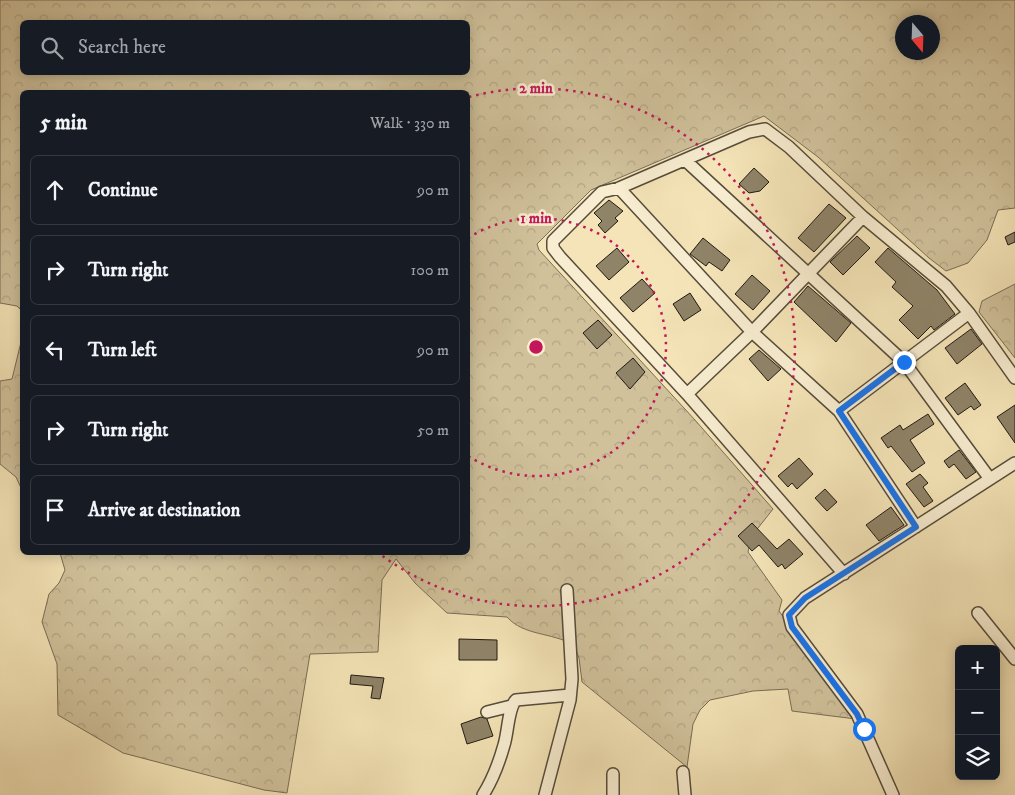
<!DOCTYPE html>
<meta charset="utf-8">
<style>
body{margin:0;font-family:"IM FELL DW Pica",serif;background:#242831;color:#f1f3f6}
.controls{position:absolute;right:15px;bottom:15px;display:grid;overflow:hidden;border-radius:8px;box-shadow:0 2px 12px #0003}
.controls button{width:45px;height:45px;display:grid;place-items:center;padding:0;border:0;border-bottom:1px solid #363941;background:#171b24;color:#f1f3f6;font:25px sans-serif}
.compass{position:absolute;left:895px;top:15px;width:45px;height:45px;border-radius:50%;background:#171b24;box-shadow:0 2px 12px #0003;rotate:161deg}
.stop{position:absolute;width:15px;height:15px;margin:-11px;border:4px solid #1a73e8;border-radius:50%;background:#fff}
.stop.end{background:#1a73e8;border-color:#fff;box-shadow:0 1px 5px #0008}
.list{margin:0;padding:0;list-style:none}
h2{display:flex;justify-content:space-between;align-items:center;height:65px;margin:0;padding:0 20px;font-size:21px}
h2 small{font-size:16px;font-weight:400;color:#9ea1a6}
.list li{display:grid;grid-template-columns:32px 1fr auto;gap:15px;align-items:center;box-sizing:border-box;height:70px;margin:0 10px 10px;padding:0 10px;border:1px solid #363941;border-radius:8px}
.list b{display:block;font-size:19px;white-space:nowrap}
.list em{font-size:16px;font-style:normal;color:#9ea1a6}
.icon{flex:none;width:28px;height:28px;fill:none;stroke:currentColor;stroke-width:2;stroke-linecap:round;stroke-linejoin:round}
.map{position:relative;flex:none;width:1015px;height:795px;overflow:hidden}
.search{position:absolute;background:#171b24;box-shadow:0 2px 12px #0003;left:20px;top:20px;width:450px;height:55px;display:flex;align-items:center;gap:12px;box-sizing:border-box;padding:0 18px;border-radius:8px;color:#9ea1a6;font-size:19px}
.panel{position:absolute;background:#171b24;box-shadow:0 2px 12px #0003;left:20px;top:90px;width:450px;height:465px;border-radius:8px}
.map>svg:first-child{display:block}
.forest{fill:url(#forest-crowns);stroke:#796d56;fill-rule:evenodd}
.building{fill:#8f8368;stroke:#221912}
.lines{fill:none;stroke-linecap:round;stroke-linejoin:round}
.minor-casing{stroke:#564c3b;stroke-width:14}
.minor{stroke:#f8edd0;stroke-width:11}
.route{stroke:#1a73e8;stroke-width:6}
.ring{fill:none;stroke:#c2185b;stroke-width:2.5;stroke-dasharray:2.5 5}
.centre{fill:#c2185b;stroke:#f8edd0;stroke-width:2.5}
.ring-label{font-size:15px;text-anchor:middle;font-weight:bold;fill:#c2185b;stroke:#f8edd0;stroke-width:5;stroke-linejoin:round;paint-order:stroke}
</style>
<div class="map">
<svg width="1015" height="795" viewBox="0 0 1015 795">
<defs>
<pattern id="forest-crowns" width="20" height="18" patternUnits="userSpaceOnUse" patternTransform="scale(1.25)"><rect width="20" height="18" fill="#d0c19b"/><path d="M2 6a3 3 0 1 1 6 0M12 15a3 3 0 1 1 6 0" fill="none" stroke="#b2a584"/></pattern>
</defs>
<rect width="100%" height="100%" fill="#f4e4b7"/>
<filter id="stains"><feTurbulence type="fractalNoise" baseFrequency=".004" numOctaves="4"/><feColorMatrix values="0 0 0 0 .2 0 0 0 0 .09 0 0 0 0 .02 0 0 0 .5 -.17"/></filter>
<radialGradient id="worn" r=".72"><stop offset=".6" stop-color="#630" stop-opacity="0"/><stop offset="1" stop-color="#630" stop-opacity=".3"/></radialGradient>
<!-- forest -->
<path class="forest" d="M0,0H1015V208L998,210L987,240L968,263L946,271L929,258L818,157L764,116L591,190L537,244L539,250L695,420L773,509L751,537L748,552L782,600L779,611L856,719L792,711L788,689L753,691L710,700L700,710L693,724L687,767L582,682L579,658L574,645C551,632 524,636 507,617L447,613L415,583L396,559L382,580L378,652L310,654L287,793L264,790L123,753L58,715L57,664L42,622L49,594L59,583L65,570L60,553L468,552V92H22V311L17,306L0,303ZM22,22H468V72H22ZM902,22H932V52H902Z
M1015,284V358L979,312L982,301Z
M22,338V490L16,477L0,464V381L12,379Z"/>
<!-- building -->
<path class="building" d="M754,168L769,182L760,191L749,193L739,184Z
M609,200L623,211L615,218L618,221L605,233L598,225L602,221L594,213Z
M829,204L846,218L814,252L798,238Z
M1015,232V242L1008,245L1005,237Z
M857,236L870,248L843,275L830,262Z
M703,238L730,260L722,271L709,262L706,266L690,254Z
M617,248L629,262L609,280L596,266Z
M888,248L937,290L955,314L934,330L931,326L918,339L899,320L913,306L892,287L896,282L875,262Z
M752,275L770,291L753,310L735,294Z
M642,279L655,293L633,312L620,298Z
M808,286L851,323L836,342L794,302Z
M690,293L701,310L684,321L673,304Z
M598,320L612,335L597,349L583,333Z
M971,329L982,344L957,364L945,348Z
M759,350L781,369L768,381L749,359Z
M633,358L645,372L630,389L616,373Z
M965,383L981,405L974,410L971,406L958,415L945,398Z
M1015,405V443L997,417Z
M928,414L934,424L910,440L925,463L912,472L891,446L888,448L881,438L900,425L903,430Z
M959,450L976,472L966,479L954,464L949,468L944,461Z
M799,458L813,474L797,489L792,483L788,487L778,476Z
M920,474L928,483L923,487L933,501L924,507L906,484Z
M825,489L837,502L827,511L815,498Z
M891,507L904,525L879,541L866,525Z
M752,523L777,549L789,539L803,554L785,569L782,564L778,567L759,545L752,551L738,536Z
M459,639L497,640V660H459Z
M351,675L384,678L380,699L371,698L373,686L350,684Z
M481,717L487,719L493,736L467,744L461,724Z"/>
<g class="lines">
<defs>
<path id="minor" d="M685,160L904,362L990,479
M619,188L752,332L839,411L916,527
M687,394L752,332L863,217
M839,411L969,313
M844,574L687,394L560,257L553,248V241L602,192L619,188L749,132L765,129L789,147L863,217L946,286L969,313L1015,378
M978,613L1015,659
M487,712L511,706
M683,772L685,795
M613,774V795
M483,795C493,779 499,763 504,745C508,733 508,708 516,700L570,695
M545,795L570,700L572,679L567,590
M893,795L857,714L792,627L789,615L805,598L1015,463"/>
</defs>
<!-- minor casing -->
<use href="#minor" class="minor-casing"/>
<!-- minor -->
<use href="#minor" class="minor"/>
</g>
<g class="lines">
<!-- route -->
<path class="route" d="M864,729L857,714L792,627L789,615L805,598L916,527L839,411L904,362"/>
</g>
<!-- distance rings -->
<g class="ring">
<path d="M468 238A129 129 0 1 1 468 456"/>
<path d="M469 97A259 259 0 1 1 380 554"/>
</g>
<circle cx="536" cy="347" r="8" class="centre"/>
<g class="ring-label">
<text x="536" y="93">2 min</text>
<text x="536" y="223">1 min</text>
</g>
<rect width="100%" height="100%" filter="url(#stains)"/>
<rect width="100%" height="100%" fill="url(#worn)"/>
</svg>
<div class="controls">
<button>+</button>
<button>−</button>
<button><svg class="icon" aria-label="layers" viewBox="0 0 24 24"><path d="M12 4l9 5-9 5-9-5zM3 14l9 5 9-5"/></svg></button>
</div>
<svg class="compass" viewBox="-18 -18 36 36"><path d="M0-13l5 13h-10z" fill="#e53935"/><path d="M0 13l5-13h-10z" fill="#9ea1a6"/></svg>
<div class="stop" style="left:864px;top:729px"></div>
<div class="stop end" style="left:904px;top:362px"></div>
<div class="search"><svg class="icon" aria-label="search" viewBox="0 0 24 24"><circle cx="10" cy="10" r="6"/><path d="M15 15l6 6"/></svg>Search here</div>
<section class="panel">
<h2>5 min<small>Walk · 330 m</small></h2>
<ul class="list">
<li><svg class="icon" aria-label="ahead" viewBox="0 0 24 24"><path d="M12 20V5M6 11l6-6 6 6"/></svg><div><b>Continue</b></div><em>90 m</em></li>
<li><svg class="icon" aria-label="right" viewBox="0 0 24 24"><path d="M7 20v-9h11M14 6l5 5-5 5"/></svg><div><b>Turn right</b></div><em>100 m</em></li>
<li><svg class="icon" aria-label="left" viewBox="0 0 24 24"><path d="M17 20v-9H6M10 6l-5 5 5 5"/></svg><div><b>Turn left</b></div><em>90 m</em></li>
<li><svg class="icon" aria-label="right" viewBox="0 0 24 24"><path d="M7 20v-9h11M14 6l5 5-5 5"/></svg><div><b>Turn right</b></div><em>50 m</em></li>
<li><svg class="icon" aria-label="arrive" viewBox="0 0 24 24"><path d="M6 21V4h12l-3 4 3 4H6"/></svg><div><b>Arrive at destination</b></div></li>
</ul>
</section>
</div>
